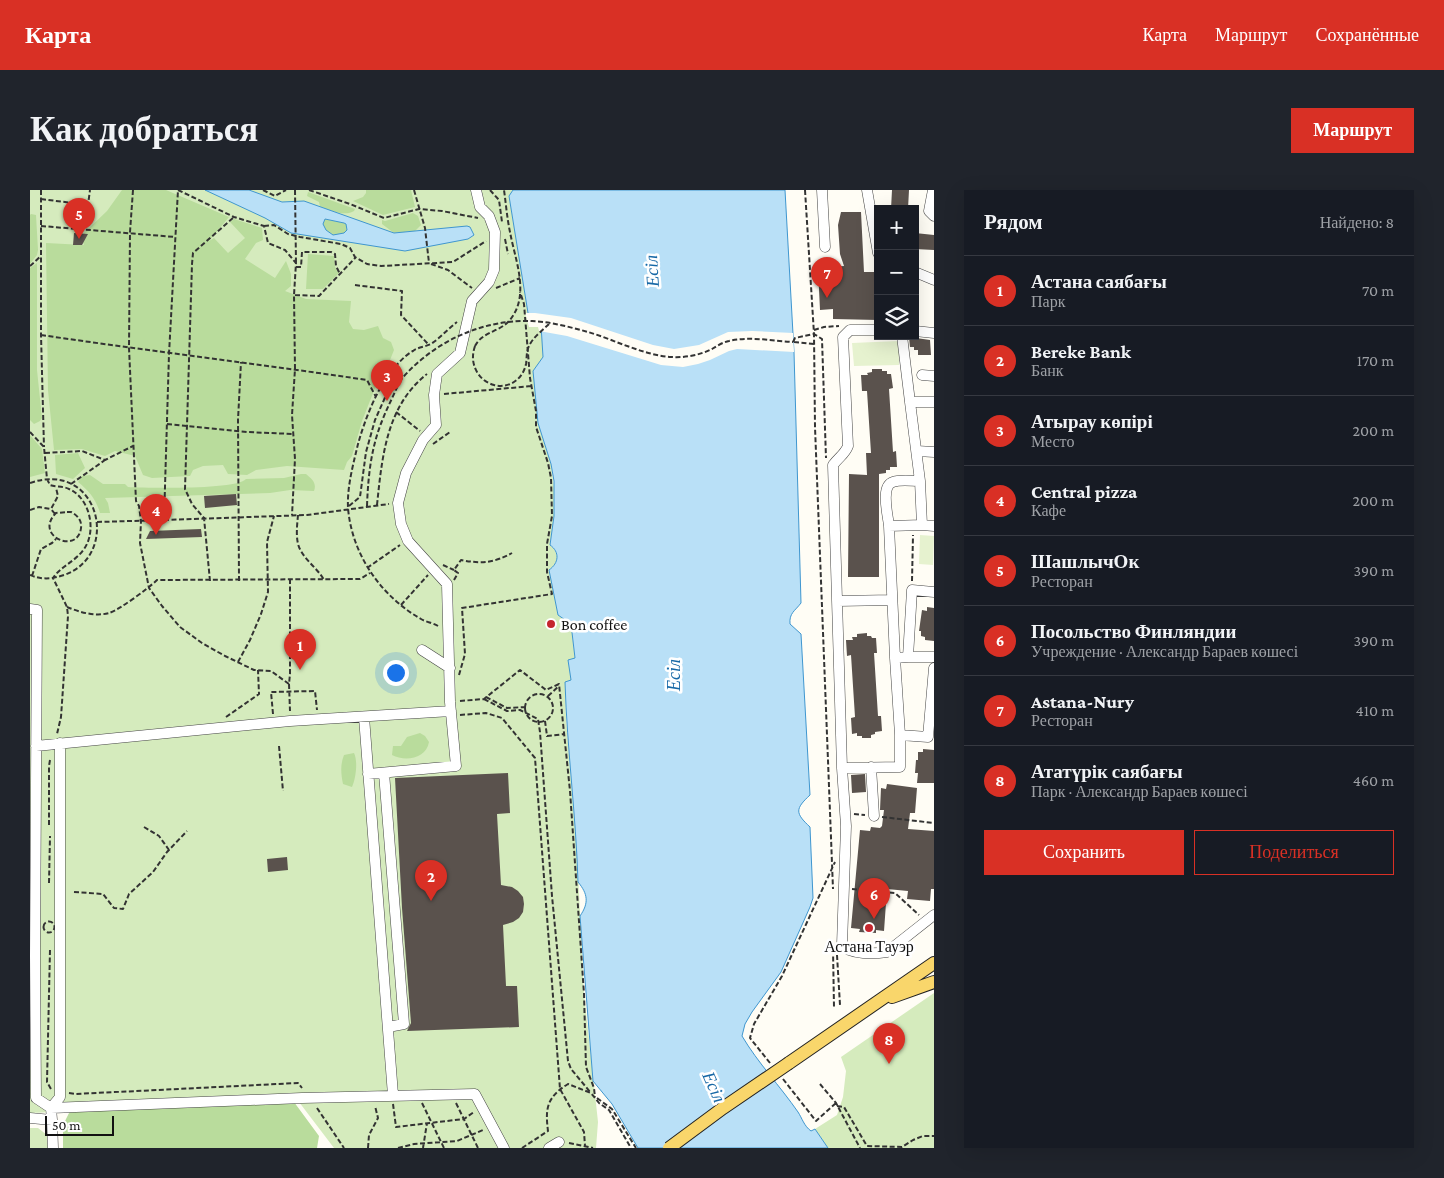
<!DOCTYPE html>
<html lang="ru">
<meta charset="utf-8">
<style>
body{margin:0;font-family:"Crimson Pro",serif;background:#20242c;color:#f1f3f6}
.controls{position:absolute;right:15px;top:15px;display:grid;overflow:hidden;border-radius:0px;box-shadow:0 5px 20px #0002}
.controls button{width:45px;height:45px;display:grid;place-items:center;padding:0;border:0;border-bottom:1px solid #363941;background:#171b24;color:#f1f3f6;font:25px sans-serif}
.scale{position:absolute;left:15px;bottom:12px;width:69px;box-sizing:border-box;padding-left:5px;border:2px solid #111;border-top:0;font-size:14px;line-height:18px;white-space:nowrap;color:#111;-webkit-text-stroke:4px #fff;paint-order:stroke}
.you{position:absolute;left:365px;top:482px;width:18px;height:18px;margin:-12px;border:4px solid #fff;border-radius:50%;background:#1a73e8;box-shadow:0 0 0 8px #1a73e833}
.badge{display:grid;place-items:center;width:32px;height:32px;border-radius:50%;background:#d93025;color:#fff;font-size:16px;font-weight:700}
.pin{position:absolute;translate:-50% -41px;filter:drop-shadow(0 1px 2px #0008)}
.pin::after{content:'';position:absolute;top:26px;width:18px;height:15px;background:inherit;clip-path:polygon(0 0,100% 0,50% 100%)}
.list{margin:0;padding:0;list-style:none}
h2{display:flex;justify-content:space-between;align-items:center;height:65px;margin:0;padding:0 20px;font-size:21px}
h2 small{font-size:16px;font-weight:400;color:#9ea1a6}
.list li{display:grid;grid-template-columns:32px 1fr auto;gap:15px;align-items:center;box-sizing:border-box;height:70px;padding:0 20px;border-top:1px solid #363941}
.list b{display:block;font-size:19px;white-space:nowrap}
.list p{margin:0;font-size:16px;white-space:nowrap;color:#9ea1a6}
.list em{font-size:16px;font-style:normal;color:#9ea1a6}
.actions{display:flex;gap:10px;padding:15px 20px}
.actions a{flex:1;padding:11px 0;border:1px solid #d93025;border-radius:0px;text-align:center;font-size:18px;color:#d93025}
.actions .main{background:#d93025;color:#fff}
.icon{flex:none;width:28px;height:28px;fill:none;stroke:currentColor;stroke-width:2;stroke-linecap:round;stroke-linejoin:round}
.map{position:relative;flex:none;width:904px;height:958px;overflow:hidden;border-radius:0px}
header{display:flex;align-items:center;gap:30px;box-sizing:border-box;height:70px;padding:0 25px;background:#d93025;color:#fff}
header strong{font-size:24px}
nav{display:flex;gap:28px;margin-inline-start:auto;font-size:18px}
.intro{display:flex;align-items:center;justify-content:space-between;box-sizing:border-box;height:120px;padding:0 30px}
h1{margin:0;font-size:35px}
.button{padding:12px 22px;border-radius:0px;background:#d93025;color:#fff;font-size:18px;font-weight:700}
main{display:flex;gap:30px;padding:0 30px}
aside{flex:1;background:#171b24;border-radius:0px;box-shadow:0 5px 20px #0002}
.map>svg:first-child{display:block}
.green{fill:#d5ebbd}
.forest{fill:#b9dc9c}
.pitch{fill:#e6f2cf}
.water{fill:#b9e0f7;stroke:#3f96cf;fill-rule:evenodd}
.pier{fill:#fffdf5}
.building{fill:#5a524d}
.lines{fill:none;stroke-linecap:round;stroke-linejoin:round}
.minor-casing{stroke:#444;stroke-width:11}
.major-casing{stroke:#222;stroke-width:14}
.path{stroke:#333;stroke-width:2;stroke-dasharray:5 2.5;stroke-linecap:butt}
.minor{stroke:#fff;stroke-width:10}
.major{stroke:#f9d66b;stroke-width:12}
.major-bridge-casing{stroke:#222;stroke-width:14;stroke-linecap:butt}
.path-bridge{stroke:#333;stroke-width:2;stroke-dasharray:5 2.5;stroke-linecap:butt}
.major-bridge{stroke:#f9d66b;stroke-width:12}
.poi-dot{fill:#c4262e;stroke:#fff;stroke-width:2}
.labels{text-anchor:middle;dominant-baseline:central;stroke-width:5;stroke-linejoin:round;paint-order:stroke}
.poi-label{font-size:16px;fill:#111;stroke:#fff;text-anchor:start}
.water-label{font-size:18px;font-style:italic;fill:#1768a6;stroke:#fff}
</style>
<header>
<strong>Карта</strong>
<nav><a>Карта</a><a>Маршрут</a><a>Сохранённые</a></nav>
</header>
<div class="intro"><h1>Как добраться</h1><a class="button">Маршрут</a></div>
<main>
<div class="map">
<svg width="904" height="958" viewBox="0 0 904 958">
<rect width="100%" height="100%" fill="#fffdf5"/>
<!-- green -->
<path class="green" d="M0,0H483L479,6L498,123L511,135L513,167L508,233L521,274L525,307L524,326L520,355C530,363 529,373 519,380L541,434L545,469L541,491L535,492L536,529L547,662L554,804L568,932L566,958H304L269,912L0,923Z
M904,803V958H798L785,939L807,925L813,907L816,881L811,867Z
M0,938H8L17,945L18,958H0Z"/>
<!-- forest -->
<path class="forest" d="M92,0H136L199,27L179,51L184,48L198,63L215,48L200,32L204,29L232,38L233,50L226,53L215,69L245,88L256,71L261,84V96L255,101L276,109L321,111L319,132L323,139L334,140L348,136L353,148L361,152L364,160L360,170L353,178L332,231L322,266L317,272L314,280L257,276L226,280L217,285L198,284L193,275L173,276L163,280L160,286L122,288L113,285L105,266L85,261L75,266L52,259L24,260L18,200L16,53L54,55L52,50L54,43L77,21Z
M336,0H381L385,17L353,25L323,11L333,7L336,3Z
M278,2L325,19L324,21C315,27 300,20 290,17L289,12L277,6Z
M383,23L388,26L391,35L385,41L364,43L352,34V30L355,31Z
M1,24L6,25L8,60L7,65L0,74V25Z
M295,29L314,33L316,34L317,40L314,43L303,45L296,40L292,34Z
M278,64L304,66L305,77L309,83L293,99H276Z
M7,73V180L12,228L10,231L4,234L0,230V78Z
M0,245L12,259L15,283L0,287Z
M48,263L55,278L43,289L26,284L25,265Z
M271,284H276C282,289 287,293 284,301L260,300L240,303L75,308L78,313L80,323H70C66,309 59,301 48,292L52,286L60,285L73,294H95L98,297C117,298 206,300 216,289L254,288Z
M390,543L395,546L399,552C396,569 375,572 362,565L363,556H371L377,547Z
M324,563C328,571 326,588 322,597L313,594C311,584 310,575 314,565Z
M264,912L289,946L287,958H33V935L40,921Z"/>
<!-- pitch -->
<path class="pitch" d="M869,151V175L824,176L822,153Z
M890,345L904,346L903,375L889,374Z"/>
<!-- water -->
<path class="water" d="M175,0H219L252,12L274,11L364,43L437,36L440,37L444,45L438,49L375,61L261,43L235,28ZM295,29L314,33L316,34L317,40L314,43L303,45L296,40L293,34Z
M483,0H755L764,162L771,413C765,421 759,423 760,434L771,444L780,605C765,619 765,623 780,637L783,708L780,717L751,782L722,822L715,834L712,846C728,873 750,896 768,922C772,928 774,936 781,941L785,939L798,958H608L582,914L563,891L550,726C559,713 558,704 548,692C546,625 537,559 535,492L541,490L538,470L545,468L541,434L528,425L519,380C529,373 530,362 520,355L524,326V291L521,274L508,233L503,181L513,167L511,135L498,123L479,6Z"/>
<!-- pier -->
<path class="pier" d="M495,123H505L541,128L623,155L644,159L669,155L698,142L722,141L763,143L764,162L707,159L699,161L680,170L668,174L653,177L631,175L537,146L509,141L508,137H499Z"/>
<!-- building -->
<path class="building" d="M862,0H879L878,19H861Z
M811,22H831L834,82H848V130L803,129V119L790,120L788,78L814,76L810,64L808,35Z
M44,43L58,44L52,55H43Z
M885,43L904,45V60L885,59Z
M879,147L900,150L901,165H888V160H884V157H880Z
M842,179H852V181H857V184H861L863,198L859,199L863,262L866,261L867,277H860V280H856V283L849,284V387H818L819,284L837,285L836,263H841L837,201H832L831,185H838L837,183L842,182Z
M206,304L207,315L175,318L174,306Z
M171,339L172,347L116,349L120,341Z
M897,417L904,418V451L895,450V447L891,446V441H889L892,420L897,421Z
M837,443V446H841L842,448H846L847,463H844L848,526H851L852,541L845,542V544L841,545V548H832V546H827V543L822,544L821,528L825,527L821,465L817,466L816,450H823L822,447H827V444Z
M893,559L904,560V593H887L888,583H885L886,570H888V562H893Z
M478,583L480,623L467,624L471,695L482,697L488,701L493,707L494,714L493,722L489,728L483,732L473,735L476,796H487L489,837L377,841L381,833L372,718L365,588Z
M835,584L836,602L822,603L821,585Z
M857,594L887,598L885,623H880L878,639L904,641V699H901L900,711L877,709L878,701L857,699L854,741L846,740V743L829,742L830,739L821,738L830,640L840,641L841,637L850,638L852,636L854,620H850L851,598L856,599Z
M257,667L258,680L238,682L237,669Z"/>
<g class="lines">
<defs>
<path id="minor" d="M792,0L795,57
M837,0L848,63
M903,0L899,21L904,26
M885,82L904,90
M848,140H820L813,147L818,256C815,264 809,267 803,275L812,578L816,636L812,755C820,765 845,764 857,762L904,725
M885,141L904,143
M872,146L880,212
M892,185L904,186
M904,212H880L890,291L892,335L904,336
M887,261L904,262
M859,336C858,325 850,296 863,292C870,289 882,291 890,291
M904,402L882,400L878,467H904
M808,411L862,410
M0,419L7,420L5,766L6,908L21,918L30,907V553
M392,460L420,478
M878,467L865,468L859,336L892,335
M865,468L870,545
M334,527L363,905
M6,556L260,531L421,521
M841,577L844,626
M812,578L870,577V545L898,547L904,478
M354,583L374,834L358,837
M338,584L426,576L420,512L417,394L378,351L371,334L368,313L376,283L393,250L406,235L404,205L407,184L430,163L442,111L459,92L464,80L465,42L459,26L450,17L446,0
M0,928L22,930L21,918L272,908L445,904L474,958
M22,930L23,958
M519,958L529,952"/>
<path id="major" d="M862,807L904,792
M759,873L904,773"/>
</defs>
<!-- minor casing -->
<use href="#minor" class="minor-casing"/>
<!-- major casing -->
<use href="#major" class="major-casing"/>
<!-- path -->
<path class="path" d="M11,0V145L14,257
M103,0L100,42L99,158L106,311L109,316L111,331L110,353L119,398L132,416L150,437L172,453L195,466L224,480L241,481L259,494L260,484V390
M148,0L204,27L234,36L238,53L255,60L266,73L264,105L265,179L262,225L265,269L262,325
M233,0L245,6L256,0
M279,0L320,14L354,28L389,19L412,21L448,28
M384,0L395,38L399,73
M460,0L469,10L472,32
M775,0L784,144L785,237L803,699
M11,9L58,15L60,0
M11,36L145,47
M234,36L244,35L258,44L270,47L311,54L320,58L325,67L337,74L351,76L423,72L456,51
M475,49L478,64
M401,74L418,80L442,98
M0,76L11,66
M266,77H271L272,62H301L305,64L306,76L310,84
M325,95L372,101L371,125L399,155
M466,98L490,88
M265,105L289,106L326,67
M784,140L794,137L809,136
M11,145C120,161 229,174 337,190L346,207
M763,152L765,148L784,144L792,149L796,268
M764,152L784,154
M445,156C452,142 469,142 479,131C501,106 485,70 480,42C477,28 476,14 474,0
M414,204L502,196
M366,222L390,241
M137,234L217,242L263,244
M0,242L14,257L17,289L20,295C26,297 33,296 39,299C60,308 67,341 54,359C45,372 31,376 23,388L37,417L38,426L31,527L27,544
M403,254L420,242
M15,263L52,261L75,270L103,256
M0,293C69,269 92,365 34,385C22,389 12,390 0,385
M41,294L75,270
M347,315C352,268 356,216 397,184
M319,316L330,307L336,262L345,230L357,203L369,192
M337,316C338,287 341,258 352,231C357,218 363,207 368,195
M0,320L9,317L21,319
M37,322H41C47,325 52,330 51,338C48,365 3,346 26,323Z
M25,324L21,319L28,306L26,298
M268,325C267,336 265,352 271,361C277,372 288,379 294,390
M134,330L277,325L359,314
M67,332L134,330L139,164L148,0
M413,375L424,380
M337,378L370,355
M2,386L11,359L22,353L26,349
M424,390L428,383L424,380L431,370C451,374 464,373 482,363
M180,391L174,328L162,314L155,299L162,74L163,63L203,28
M209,391L208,230L211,172
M882,391L883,345
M371,415L398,385
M37,417C49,422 65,427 79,423C89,420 119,398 127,390L330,389L340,383
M408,436C403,433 396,432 391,429C351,406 322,365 318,318C317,297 323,275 328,254C335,229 348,195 366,176C370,171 377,164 383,161C388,157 395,157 401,154C410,148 418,139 427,132
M208,472L220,450L231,424L238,402L237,352L244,326
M429,485L435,464L432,418L522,404L517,382V354L522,326L521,288L518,273L506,237V221L500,188L494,114L490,102
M259,494L260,521
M495 518a14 14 0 1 1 28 0a14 14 0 1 1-28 0Z
M518,506L529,496
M456,507L477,518L495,517
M454,509L477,521L490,520L508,529L510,542L522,706L538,871L541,879L561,903
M430,511L454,509L490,480L516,500L529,494L540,601L554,804L556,877L564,898L565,907
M243,524L241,502L285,501L287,520
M430,525L456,523L472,528L505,568L530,899L554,942L555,956
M196,527L229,504L228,480
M515,531L517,546L535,544
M249,556L253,601
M20,570L19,576V636L20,637
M824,624L835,625
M852,627L904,633
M114,637L129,646L139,660
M19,693L20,646
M822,699L865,703L889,725
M44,702L73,704L84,718L93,719L99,704L123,682L137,662L157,641
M13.5 737a5.5 5.5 0 1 1 11 0a5.5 5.5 0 1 1-11 0Z
M803,759L804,817
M20,760L17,892L21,899
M807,765L810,815
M740,873L720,848L724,834L752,786L805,672
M753,889L786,931L806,913
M790,894L806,913L830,958
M39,903L46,904L268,893L272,898
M567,908L582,919L606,958
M392,913L414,958
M426,913L448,958
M363,914L366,937L434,929L444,922
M807,916L814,917L837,956L872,957L883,950L893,946H904
M287,918L314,958
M539,953L563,958
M338,958L339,945L348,928L345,916
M368,958L384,954L427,951L453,940
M393,958L397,933
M492,958L518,941C515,918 517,907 538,894L561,903L569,913L579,920L601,958"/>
<!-- minor -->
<use href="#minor" class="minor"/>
<!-- major -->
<use href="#major" class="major"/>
<defs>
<path id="major-bridge" d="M639,958L693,918L759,873"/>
</defs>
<!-- major-bridge casing -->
<use href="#major-bridge" class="major-bridge-casing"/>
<!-- path-bridge -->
<path class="path-bridge" d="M265,0L266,73
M445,156C442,165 442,173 447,182C451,189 457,193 464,195C479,199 493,189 496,174C497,168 496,162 499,156C503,147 513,140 520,133
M369,192C401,153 451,129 502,131C521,132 540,137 558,142C585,150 613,165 641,167C655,168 670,165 682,159C687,156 693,152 699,151C719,146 743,151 763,152"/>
<!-- major-bridge -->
<use href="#major-bridge" class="major-bridge"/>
</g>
<!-- markers -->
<g class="poi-dot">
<circle cx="521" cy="434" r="5"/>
<circle cx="839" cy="738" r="5"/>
</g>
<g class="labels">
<!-- poi labels -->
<g class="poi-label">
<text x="531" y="434">Bon coffee</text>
<text x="839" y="756" text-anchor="middle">Астана Тауэр</text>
</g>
<!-- water labels -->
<g class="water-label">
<text transform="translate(622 81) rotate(-94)">Есіл</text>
<text transform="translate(644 485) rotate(-90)">Есіл</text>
<text transform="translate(684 897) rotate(66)">Есіл</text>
</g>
</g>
</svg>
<div class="controls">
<button>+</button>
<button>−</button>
<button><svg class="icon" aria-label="layers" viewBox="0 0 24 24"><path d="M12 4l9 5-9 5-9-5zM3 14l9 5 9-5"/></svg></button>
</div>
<div class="scale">50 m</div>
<div class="you"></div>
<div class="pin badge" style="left:270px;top:480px">1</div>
<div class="pin badge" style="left:401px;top:711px">2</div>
<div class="pin badge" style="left:357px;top:211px">3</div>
<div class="pin badge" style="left:126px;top:345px">4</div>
<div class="pin badge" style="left:49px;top:49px">5</div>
<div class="pin badge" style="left:844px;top:729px">6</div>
<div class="pin badge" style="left:797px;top:108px">7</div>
<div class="pin badge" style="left:859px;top:874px">8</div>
</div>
<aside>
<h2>Рядом<small>Найдено: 8</small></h2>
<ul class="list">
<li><span class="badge">1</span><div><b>Астана саябағы</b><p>Парк</p></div><em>70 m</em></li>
<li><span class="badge">2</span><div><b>Bereke Bank</b><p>Банк</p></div><em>170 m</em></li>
<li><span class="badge">3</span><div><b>Атырау көпірі</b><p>Место</p></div><em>200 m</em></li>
<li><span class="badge">4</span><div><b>Central pizza</b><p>Кафе</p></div><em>200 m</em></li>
<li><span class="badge">5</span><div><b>ШашлычОк</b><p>Ресторан</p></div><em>390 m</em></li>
<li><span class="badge">6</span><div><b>Посольство Финляндии</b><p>Учреждение · Александр Бараев көшесі</p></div><em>390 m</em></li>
<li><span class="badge">7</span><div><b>Astana-Nury</b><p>Ресторан</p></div><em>410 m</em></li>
<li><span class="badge">8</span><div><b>Ататүрік саябағы</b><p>Парк · Александр Бараев көшесі</p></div><em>460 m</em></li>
</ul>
<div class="actions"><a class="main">Сохранить</a><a>Поделиться</a></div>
</aside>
</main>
